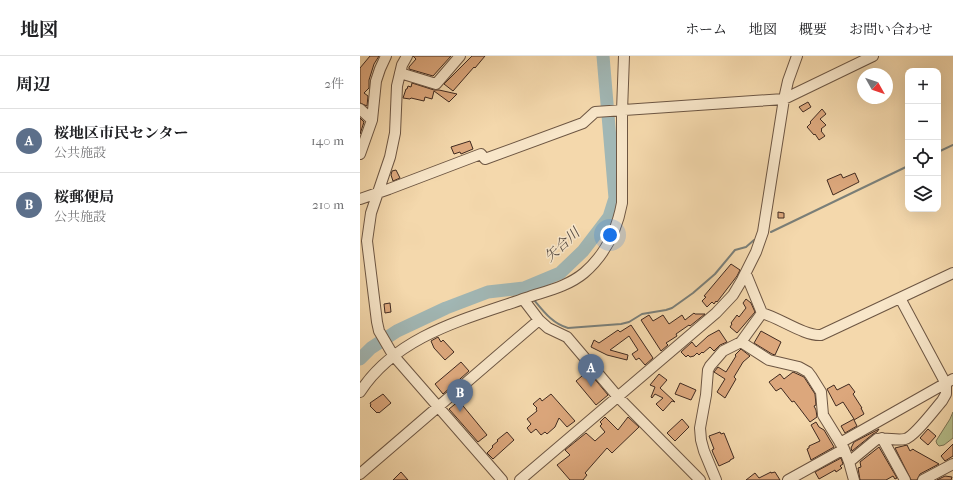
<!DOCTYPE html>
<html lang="ja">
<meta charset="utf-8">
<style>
body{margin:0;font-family:"IM FELL French Canon","Noto Serif JP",serif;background:#f6f6f6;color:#202124}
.controls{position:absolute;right:12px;top:12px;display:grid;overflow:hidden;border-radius:8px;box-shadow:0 4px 16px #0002}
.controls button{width:36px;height:36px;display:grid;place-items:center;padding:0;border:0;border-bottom:1px solid #e0e0e0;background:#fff;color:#202124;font:20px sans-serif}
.compass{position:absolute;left:497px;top:12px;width:36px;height:36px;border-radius:50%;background:#fff;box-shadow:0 4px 16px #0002;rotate:130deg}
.you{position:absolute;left:250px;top:179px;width:14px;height:14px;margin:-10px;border:3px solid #fff;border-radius:50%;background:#1a73e8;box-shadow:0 0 0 6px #1a73e833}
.badge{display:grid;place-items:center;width:26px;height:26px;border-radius:50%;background:#0f766e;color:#fff;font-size:13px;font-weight:700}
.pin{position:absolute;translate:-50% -33px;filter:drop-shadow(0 1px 2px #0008)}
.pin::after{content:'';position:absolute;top:21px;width:14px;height:12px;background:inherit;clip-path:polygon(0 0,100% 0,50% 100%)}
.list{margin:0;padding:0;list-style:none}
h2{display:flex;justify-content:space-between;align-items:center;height:52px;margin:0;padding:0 16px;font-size:17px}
h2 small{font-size:13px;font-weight:400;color:#757577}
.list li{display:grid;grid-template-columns:26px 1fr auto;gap:12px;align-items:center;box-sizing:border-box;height:64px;padding:0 16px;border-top:1px solid #e0e0e0}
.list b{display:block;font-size:15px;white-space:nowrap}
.list p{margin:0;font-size:13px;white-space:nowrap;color:#757577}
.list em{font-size:13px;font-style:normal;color:#757577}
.icon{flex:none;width:22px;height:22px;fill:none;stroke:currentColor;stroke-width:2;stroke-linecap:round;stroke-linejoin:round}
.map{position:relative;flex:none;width:593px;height:424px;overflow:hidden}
header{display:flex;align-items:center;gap:24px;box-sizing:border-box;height:56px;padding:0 20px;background:#fff;border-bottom:1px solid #e0e0e0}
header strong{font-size:19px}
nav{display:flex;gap:22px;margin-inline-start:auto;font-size:14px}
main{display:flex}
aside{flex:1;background:#fff}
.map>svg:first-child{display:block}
.green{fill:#b6c08d;stroke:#7b7556}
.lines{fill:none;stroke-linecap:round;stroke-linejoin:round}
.stream{stroke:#7a7f79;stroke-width:2}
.river{stroke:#a1b7b5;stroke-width:13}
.building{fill:#dca77c;stroke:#402a20}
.minor-casing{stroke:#6d5643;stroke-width:12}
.minor{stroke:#f8e6c9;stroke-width:10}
.labels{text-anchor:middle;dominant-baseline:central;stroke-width:3;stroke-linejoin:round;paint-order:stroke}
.water-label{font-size:14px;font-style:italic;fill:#584d45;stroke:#f8e6c9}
</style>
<header>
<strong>地図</strong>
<nav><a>ホーム</a><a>地図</a><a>概要</a><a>お問い合わせ</a></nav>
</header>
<main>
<aside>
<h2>周辺<small>2件</small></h2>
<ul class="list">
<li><span class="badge" style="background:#5c6f8a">A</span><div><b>桜地区市民センター</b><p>公共施設</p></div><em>140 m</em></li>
<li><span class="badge" style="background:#5c6f8a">B</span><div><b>桜郵便局</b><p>公共施設</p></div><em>210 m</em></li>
</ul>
</aside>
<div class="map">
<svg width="593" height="424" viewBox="0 0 593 424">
<rect width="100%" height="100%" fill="#f4d8ac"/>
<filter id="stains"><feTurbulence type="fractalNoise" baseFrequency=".005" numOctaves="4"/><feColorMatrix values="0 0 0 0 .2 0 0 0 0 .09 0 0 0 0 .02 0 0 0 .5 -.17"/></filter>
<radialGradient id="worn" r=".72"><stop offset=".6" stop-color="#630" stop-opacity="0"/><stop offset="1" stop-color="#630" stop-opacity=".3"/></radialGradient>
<!-- green -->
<path class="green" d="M593,356V382L584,389L579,390L577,388L576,385L590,363Z"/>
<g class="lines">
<!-- stream -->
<path class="stream" d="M578,96L593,89
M411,176L548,110
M164,232L169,237
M174,244C184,256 193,268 208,272L261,268L269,266L282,258L306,254L312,252L333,237L355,218L375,194L386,191L394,184"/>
<!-- river -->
<path class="river" d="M0,303L11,292L37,275L86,252L128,236L164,232L200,217L223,195L249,161L255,142L243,0"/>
</g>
<!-- building -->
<path class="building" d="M10,0H19L14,8L9,24V32L4,37L8,40L7,50L0,47V12Z
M53,0H91L73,20L49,13V11L56,3Z
M112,0H125L115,12L114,11L93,35L84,28Z
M52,27L74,34H79L97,38L89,46L74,35L72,43L65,41L64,45L51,42L50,43L43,42L46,33H47L48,30L51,31Z
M448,46L451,51L443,56L439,51Z
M462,53L466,58L460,63L466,69L461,73L462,74L461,75L465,80L459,84L455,78L454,79L447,71L451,67L450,66Z
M0,62L4,66L0,78Z
M110,85L113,93L101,98L100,96L94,98L91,91Z
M36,114L40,122L33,125L31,119L32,115Z
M495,117L499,126L473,139L467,124L481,118L483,122Z
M418,156L424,157V162H418Z
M371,208L380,214L377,220L357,246L356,245L354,248L352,246L347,251L342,245L346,241L344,240Z
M386,243L391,247L395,256L377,277L370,271L372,268L371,267L377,259L379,261L386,252L383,247Z
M30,247L31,256L25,257L24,248Z
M334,257L335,258H345L330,270L329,269L316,278L317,280L306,287L308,289L301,295L281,264L289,259L293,265L303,259L309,268L322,259L325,264Z
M271,269L293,302L285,309L279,302L276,304L272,298L278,294L269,280L250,294L268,299L267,304L247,299L231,291L234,284L239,287L258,274L260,276Z
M359,274L367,286L360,289L354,295L350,291L343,297L342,296L339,299L337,297L334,300L330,301L328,299L326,301L321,296L332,286L336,291L348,280Z
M401,275L421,286L415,299L412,298L394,287Z
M78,281L81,286L83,284L94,296L85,304L74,292L71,285Z
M381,293L390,300L383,306L374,321L376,323L365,342L357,336L365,323L354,316L358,311L366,316L376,300L375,299Z
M101,306L109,315L83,338L75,328Z
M228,315L248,339L236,349L216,325Z
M433,316L444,321L455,338L456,349L454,350L456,354L457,361L450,366L434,345L432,346L421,332L416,335L409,326L420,318L424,323Z
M299,318L307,324L300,332L315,346L312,345L303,355L296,348L303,342L295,338L292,342L291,341L295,331L290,329Z
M320,327L336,334L331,344L315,338Z
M489,328L495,336L493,338L502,352H501L504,358L494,364L497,370L485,377L481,370L494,363L483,346L476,350L467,333L474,329L477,334Z
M23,338L31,347L19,357L18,356L17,357L10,350L11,349L10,347Z
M191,338L215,365L207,371L199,362L195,371L187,378L185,376L181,379L176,373L171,377L167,372L171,368L167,363L177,355L176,353L177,352L173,348L180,342L182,345Z
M99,345L127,379L118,386L89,353Z
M245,361L258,374L268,361L279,371L252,397L247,392L225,417L227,419L223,424H210L197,409L210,399L205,394L226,377L235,385L245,376L240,370L242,368L240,366Z
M322,363L329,371L315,385L307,377Z
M456,366L459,371L464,374L474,391L451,404L447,393L449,392V390L460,385L451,369Z
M519,373L517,376L513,378L492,395L491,392L494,386Z
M568,373L576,380L568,389L560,382Z
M147,376L154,384L133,403L127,397L133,391L132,390L138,385L137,384Z
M360,376L361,378L364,377L374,402L370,404V405L359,410L353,397L352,394L354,393L349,380Z
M593,388V400L585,405L581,400Z
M547,389L550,395L553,393L554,394L579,408L560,418L557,424H551L535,392Z
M519,391L537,422L535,423L533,420L526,424H500L498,412L501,411L500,406Z
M481,402L483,408L480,410L482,412L476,416L475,414L459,423L455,416Z
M41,416L48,424H33Z
M411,416V417L415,416L420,424H386L395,417L399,422Z
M585,420L592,421L591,424H577Z"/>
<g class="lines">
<defs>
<path id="minor" d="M47,0L42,9L37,30L35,77L30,101L11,157L7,185L17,266L19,275L33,299L142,424
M40,17L76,28L100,0
M0,53L12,64L0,98
M12,64L16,25L20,13L26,0
M0,143L29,133L121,98L125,103L223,67L235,56L424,43L513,0
M163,243L179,264L188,272L207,281L258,341L340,424
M402,257C420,262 444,280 461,279L593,217
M381,286L409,304L439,311L448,316L451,320L461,336L463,359L484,393L489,406L494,424
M0,336C37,279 106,263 166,242C186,235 207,231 224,217C245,199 257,174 262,147V55L264,0
M522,382L545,424
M480,387L593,323
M489,406L517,383C526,381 536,385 545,383C554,381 575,353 582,345L586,338V328L540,242
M0,418L179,264
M160,424L356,257L373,239L382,224L396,196L403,176L424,43L428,25L437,0
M356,424L344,395L341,384L340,372L346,339L348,314L350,310L363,295L381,286L402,257L386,218
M428,424L484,393
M563,424L593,408"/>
</defs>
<!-- minor casing -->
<use href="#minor" class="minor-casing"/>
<!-- minor -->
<use href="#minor" class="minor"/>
</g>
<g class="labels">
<!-- water labels -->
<g class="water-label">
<text transform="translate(202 189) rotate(-43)">矢合川</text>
</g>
</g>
<rect width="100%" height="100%" filter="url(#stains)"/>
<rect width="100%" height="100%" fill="url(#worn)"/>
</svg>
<div class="controls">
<button>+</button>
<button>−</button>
<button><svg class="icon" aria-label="locate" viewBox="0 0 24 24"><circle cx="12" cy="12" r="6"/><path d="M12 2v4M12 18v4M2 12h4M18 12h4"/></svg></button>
<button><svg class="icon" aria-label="layers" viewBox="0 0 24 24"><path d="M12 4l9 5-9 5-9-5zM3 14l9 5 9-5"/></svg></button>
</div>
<svg class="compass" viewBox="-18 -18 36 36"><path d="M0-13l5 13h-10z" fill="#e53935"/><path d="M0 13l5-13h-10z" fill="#757577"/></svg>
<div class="you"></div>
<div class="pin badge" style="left:231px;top:331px;background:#5c6f8a">A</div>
<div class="pin badge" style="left:100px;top:356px;background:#5c6f8a">B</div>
</div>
</main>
